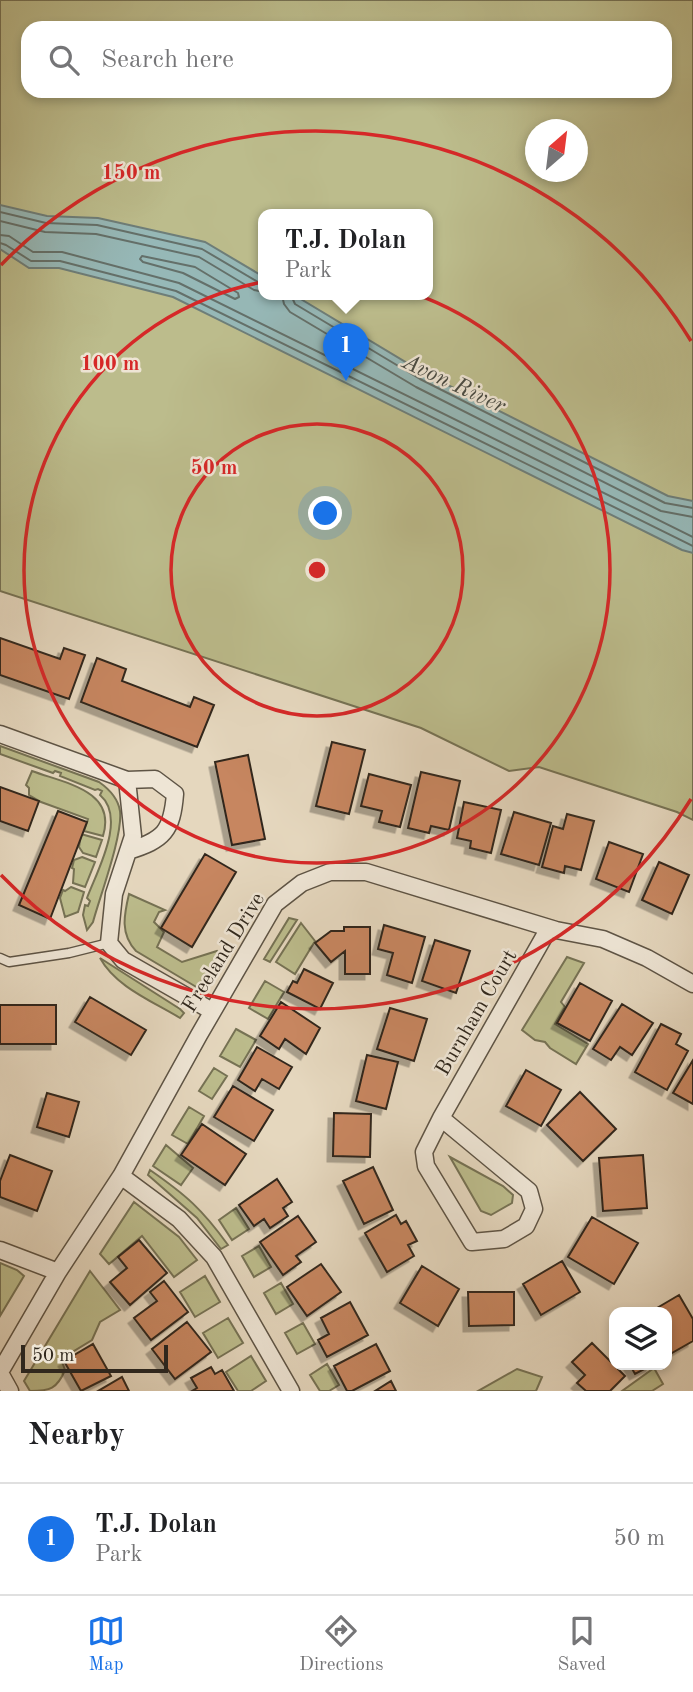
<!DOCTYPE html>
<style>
body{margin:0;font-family:"Old Standard TT",serif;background:#f6f6f6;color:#202124}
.controls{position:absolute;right:21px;bottom:21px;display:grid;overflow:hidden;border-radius:14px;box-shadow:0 4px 10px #0003}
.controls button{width:63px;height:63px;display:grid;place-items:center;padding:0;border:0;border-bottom:2px solid #e0e0e0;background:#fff;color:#202124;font:35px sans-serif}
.compass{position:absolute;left:525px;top:119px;width:63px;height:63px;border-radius:50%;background:#fff;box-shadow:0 4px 10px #0003;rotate:28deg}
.scale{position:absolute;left:21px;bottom:18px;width:147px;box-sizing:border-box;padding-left:7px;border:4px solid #31281d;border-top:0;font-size:19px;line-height:24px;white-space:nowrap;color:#31281d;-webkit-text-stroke:5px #eee5d5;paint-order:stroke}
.you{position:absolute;left:326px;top:514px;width:24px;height:24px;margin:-18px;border:5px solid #fff;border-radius:50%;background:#1a73e8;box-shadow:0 0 0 10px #1a73e833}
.badge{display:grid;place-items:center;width:46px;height:46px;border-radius:50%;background:#1a73e8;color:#fff;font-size:23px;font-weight:700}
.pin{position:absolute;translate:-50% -58px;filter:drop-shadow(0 2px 4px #0008)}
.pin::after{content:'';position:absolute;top:37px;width:24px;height:21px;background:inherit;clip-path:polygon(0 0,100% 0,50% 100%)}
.popup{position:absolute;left:258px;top:209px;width:175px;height:91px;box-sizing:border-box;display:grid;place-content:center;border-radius:14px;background:#fff;filter:drop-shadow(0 2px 5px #0005);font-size:23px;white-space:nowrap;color:#757577}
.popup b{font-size:26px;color:#202124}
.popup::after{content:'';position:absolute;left:50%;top:100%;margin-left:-14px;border:14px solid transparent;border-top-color:#fff}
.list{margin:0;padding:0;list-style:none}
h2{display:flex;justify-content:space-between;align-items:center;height:91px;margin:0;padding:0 28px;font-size:30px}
h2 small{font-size:23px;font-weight:400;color:#757577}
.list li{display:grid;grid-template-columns:46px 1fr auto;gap:21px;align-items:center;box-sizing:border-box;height:112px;padding:0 28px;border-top:2px solid #e0e0e0}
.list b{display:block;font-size:26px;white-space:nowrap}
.list p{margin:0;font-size:23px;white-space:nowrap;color:#757577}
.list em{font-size:23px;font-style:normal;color:#757577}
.icon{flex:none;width:38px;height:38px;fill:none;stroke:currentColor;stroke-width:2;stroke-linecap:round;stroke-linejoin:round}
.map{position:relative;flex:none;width:693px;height:1391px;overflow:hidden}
.search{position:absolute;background:#fff;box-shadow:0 4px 10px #0003;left:21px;right:21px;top:21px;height:77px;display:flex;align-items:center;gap:18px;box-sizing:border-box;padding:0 24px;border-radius:21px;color:#757577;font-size:26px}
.sheet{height:203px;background:#fff}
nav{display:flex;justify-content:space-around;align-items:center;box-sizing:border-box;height:98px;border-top:2px solid #e0e0e0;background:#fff;font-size:19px;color:#757577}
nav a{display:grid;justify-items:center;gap:4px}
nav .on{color:#1a73e8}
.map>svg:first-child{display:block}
.green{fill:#bcbc8c;stroke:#767254;stroke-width:2;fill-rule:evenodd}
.water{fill:#96b8b7;stroke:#6e7e79;stroke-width:2}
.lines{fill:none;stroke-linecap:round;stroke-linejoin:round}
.shore{stroke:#64706a;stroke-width:2}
.building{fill:#c78660;stroke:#31281d;stroke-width:2;filter:url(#shadow)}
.service-casing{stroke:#5e5445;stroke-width:11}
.minor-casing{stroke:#5e5445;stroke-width:19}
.service{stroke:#eee5d5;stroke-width:8}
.minor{stroke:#eee5d5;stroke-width:16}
.ring{fill:none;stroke:#d62828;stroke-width:3.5}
.labels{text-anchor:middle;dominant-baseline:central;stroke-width:5;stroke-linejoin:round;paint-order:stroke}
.street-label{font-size:21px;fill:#31281d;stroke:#eee5d5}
.water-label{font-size:23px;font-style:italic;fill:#4a4c44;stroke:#eee5d5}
.centre{fill:#d62828;stroke:#eee5d5;stroke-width:3.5}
.ring-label{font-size:21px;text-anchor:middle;font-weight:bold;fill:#d62828;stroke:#eee5d5;stroke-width:5;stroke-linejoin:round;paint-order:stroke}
</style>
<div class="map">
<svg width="693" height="1391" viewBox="0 0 693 1391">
<defs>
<filter id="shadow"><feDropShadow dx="-5.5" dy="5.5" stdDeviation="0" flood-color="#0004"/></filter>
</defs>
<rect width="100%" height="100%" fill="#e5d7be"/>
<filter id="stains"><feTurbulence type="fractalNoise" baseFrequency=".00286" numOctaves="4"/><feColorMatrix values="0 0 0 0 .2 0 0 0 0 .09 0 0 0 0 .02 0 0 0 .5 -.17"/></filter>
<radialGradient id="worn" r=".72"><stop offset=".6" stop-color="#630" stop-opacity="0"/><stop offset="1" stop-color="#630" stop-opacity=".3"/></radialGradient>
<!-- green -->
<path class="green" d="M0,0H693V820L677,812L539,767L509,771L421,728L0,591ZM28,28H665V91H28ZM536,130H578V172H536ZM264,215H428V295H264Z
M0,746L99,782C109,789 118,798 120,811C123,835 100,896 93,922L87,930L83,915L85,905L88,906L90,901L87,898C97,871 127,818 100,795L102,791L98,789L95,790L60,776L61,773L55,771L53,773L0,754Z
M32,771C64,783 117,790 103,836L84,831L88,819L41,802L29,795V788L26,785Z
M81,834L102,840L96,857L83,853L79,847Z
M82,857L95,862L85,887L73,883L74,869L72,868L74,860Z
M71,887L84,892L78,912L65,917L60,898L63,890L65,891Z
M129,894L165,910L159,912L154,922L164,932L157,947L182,962L217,951L219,953L198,988L136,951C120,934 124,915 129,894Z
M289,918L297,920L270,962L264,959Z
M301,923L315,941L295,974L276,962Z
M567,957L584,963L561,1002L565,1007L555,1024L588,1044L576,1064L550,1048L545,1042L535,1040L522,1030Z
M100,958L180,1009L184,1013L180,1018C152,1001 116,987 100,958Z
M265,981L284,992L268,1019L249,1008Z
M236,1029L256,1040L240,1067L220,1056Z
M214,1068L227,1076L212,1099L199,1091Z
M189,1107L204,1116L188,1144L172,1135Z
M166,1145L193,1168L181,1185L153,1166Z
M450,1157L503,1186L513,1195L512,1203L491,1215L481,1211Z
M150,1170C186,1195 202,1209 228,1245L221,1249L197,1218L148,1175Z
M134,1202L179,1237L197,1260L174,1277L142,1236L109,1264L100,1254Z
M236,1208L249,1229L232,1240L219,1220Z
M259,1246L271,1267L254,1277L242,1256Z
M0,1263L17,1270L24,1276L0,1316Z
M90,1271L120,1310L100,1322L92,1340L61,1359L65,1370C57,1389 50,1391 30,1391L24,1381Z
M205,1276L220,1302L195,1317L180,1292Z
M281,1283L293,1304L276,1314L264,1293Z
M228,1318L243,1343L218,1358L203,1333Z
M303,1323L315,1344L297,1354L285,1333Z
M251,1356L266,1381L251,1391H238L226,1372Z
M327,1364L339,1385L329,1391H320L310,1375Z
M654,1368L663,1384L652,1391H622Z
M517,1369L542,1377L536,1391H478Z"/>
<!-- water -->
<path class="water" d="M0,205L47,216L98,218L205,242L264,277V295H294L424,373L668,496L693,501V553L682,550L173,297L59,268H29L0,249Z"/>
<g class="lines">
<!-- shore -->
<path class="shore" d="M0,212L46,223L97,225L202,249L258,282L264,283
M0,221L45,232L96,234L199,257L254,290L264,292
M0,235L9,236L33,252H62L179,283L693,537
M0,243L6,245L31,261H60L176,291L693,546
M142,256L195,267L238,293L239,297L235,299L183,273L143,262L140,259Z
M282,295L284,304L290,312L416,387L661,511L693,517
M291,295L295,304L420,379L665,503L693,508"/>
</g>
<!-- building -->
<path class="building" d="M0,638L60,659L64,648L85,655L69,699L0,675Z
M97,658L126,669L122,681L190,707L194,697L214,705L197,747L81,702Z
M332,742L365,750L349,814L316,806Z
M248,755L265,839L232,845L215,762Z
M421,772L460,781L449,830L431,826L429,833L408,828Z
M369,774L411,785L400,827L379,822L382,811L361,806Z
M0,787L39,801L28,831L0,821Z
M464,802L501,810L491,853L470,848L471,841L457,838Z
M58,811L87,822L50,919L19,905Z
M514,812L551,823L539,865L501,854Z
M567,814L594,821L581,870L565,866L564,873L542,867L553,826L563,829Z
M609,842L643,854L629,892L596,879Z
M205,854L236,872L192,947L161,928Z
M659,862L689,875L672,914L642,900Z
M384,925L425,937L412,983L387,975L393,953L378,949Z
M344,927H370V974H345V951L331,962L315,943L331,931H344Z
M435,940L470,951L456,993L422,981Z
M304,969L333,983L320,1009L287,992L293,981L297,983Z
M580,983L612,1001L590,1041L557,1023Z
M90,997L146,1030L131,1055L75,1022Z
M281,1002L320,1028L306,1054L285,1039L279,1049L260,1036Z
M622,1004L653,1023L632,1055L620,1047L611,1060L593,1049Z
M0,1005H56V1044H0Z
M390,1008L427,1019L414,1061L377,1049Z
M661,1024L681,1034L676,1044L688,1051L667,1090L635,1072Z
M257,1047L292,1067L279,1089L262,1079L255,1091L238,1080Z
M367,1055L398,1062L386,1109L356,1101Z
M693,1060V1104L673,1093Z
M526,1070L561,1090L541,1126L506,1106Z
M233,1086L273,1110L254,1141L214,1117Z
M580,1092L616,1129L583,1161L547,1125Z
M47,1093L79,1102L69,1137L37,1127Z
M334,1113L371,1114L370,1157L333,1156Z
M202,1124L246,1154L225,1185L181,1155Z
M10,1155L52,1171L37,1211L0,1197V1181Z
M643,1155L647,1208L603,1211L599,1158Z
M373,1167L393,1210L364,1224L343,1181Z
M277,1179L292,1202L283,1208L288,1216L270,1228L264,1219L254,1226L239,1205Z
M396,1215L401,1224L406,1221L417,1241L408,1245L414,1256L387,1272L365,1233Z
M298,1216L316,1242L296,1256L301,1262L283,1275L260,1242Z
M592,1217L638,1243L614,1284L568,1257Z
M139,1240L167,1273L130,1305L110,1282L127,1268L118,1257Z
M562,1261L580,1292L541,1315L523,1284Z
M321,1264L341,1292L307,1316L287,1287Z
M422,1266L459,1289L438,1326L400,1303Z
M164,1281L188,1312L151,1340L134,1318L157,1301L150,1292Z
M468,1292H514V1325L469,1326Z
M679,1295L693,1319V1341L670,1354L667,1348V1312L652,1311Z
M350,1302L368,1335L327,1357L318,1340L329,1334L321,1318Z
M187,1322L211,1352L175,1379L152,1349Z
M592,1343L625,1376L610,1391H586L577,1383L585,1375L572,1362Z
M93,1344L111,1376L81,1391L64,1361Z
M376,1344L390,1371L352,1391H347L334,1366Z
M630,1365H652L635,1374Z
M211,1367L215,1374L222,1370L234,1391H192L197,1388L191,1378Z
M122,1377L129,1391H98Z
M391,1381L396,1391H375Z"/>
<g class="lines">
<defs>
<path id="service" d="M0,958L9,962L69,953L109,943"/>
<path id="minor" d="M0,734L127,780L133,836L114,894L109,943L123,960L212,1011
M127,780L155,779L175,794C172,831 164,840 128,851
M441,1118L529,1191L534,1209L526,1226L504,1239L472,1242L426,1166L424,1152L441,1118L549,928
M121,1176L179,1219L214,1257L291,1391
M0,1250L58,1272
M0,1372L58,1272L121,1176L199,1035L275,904L302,883L330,872H366L556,930L603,939L647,958L693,984
M0,1373L10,1391"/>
</defs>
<!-- service casing -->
<use href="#service" class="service-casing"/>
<!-- minor casing -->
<use href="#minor" class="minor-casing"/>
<!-- service -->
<use href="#service" class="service"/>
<!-- minor -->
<use href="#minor" class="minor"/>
</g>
<!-- distance rings -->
<g class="ring">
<circle cx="317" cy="570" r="146"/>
<circle cx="317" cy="570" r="293"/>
<path d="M691 799A439 439 0 0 1 1 875M1 265A439 439 0 0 1 691 341"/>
</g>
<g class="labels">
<!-- street labels -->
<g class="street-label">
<text transform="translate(224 953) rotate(-58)">Freeland Drive</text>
<text transform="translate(477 1013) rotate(-60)">Burnham Court</text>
</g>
<!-- water labels -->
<g class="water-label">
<text transform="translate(454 384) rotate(25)">Avon River</text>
</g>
</g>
<circle cx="317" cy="570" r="10" class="centre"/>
<g class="ring-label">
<text x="131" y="179">150 m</text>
<text x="110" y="370">100 m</text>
<text x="214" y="474">50 m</text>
</g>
<rect width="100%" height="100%" filter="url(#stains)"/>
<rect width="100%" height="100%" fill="url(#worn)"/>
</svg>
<div class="controls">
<button><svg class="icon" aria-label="layers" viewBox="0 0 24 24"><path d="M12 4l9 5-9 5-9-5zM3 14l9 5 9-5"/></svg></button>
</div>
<svg class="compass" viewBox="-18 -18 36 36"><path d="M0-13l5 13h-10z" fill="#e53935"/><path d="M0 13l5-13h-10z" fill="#757577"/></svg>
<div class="scale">50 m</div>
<div class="you"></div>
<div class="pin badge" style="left:346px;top:381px">1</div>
<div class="popup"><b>T.J. Dolan</b>Park</div>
<div class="search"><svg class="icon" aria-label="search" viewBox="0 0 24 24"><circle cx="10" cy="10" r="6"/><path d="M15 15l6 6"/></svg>Search here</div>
</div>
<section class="sheet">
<h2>Nearby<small></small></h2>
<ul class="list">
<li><span class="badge">1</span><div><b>T.J. Dolan</b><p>Park</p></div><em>50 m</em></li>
</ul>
</section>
<nav>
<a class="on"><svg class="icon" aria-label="map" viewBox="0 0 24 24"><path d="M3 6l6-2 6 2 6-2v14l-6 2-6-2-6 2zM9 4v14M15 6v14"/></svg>Map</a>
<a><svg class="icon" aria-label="directions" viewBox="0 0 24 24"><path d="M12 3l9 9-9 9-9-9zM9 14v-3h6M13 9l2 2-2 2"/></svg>Directions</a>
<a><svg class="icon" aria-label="saved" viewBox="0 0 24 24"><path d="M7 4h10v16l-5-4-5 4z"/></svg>Saved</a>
</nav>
